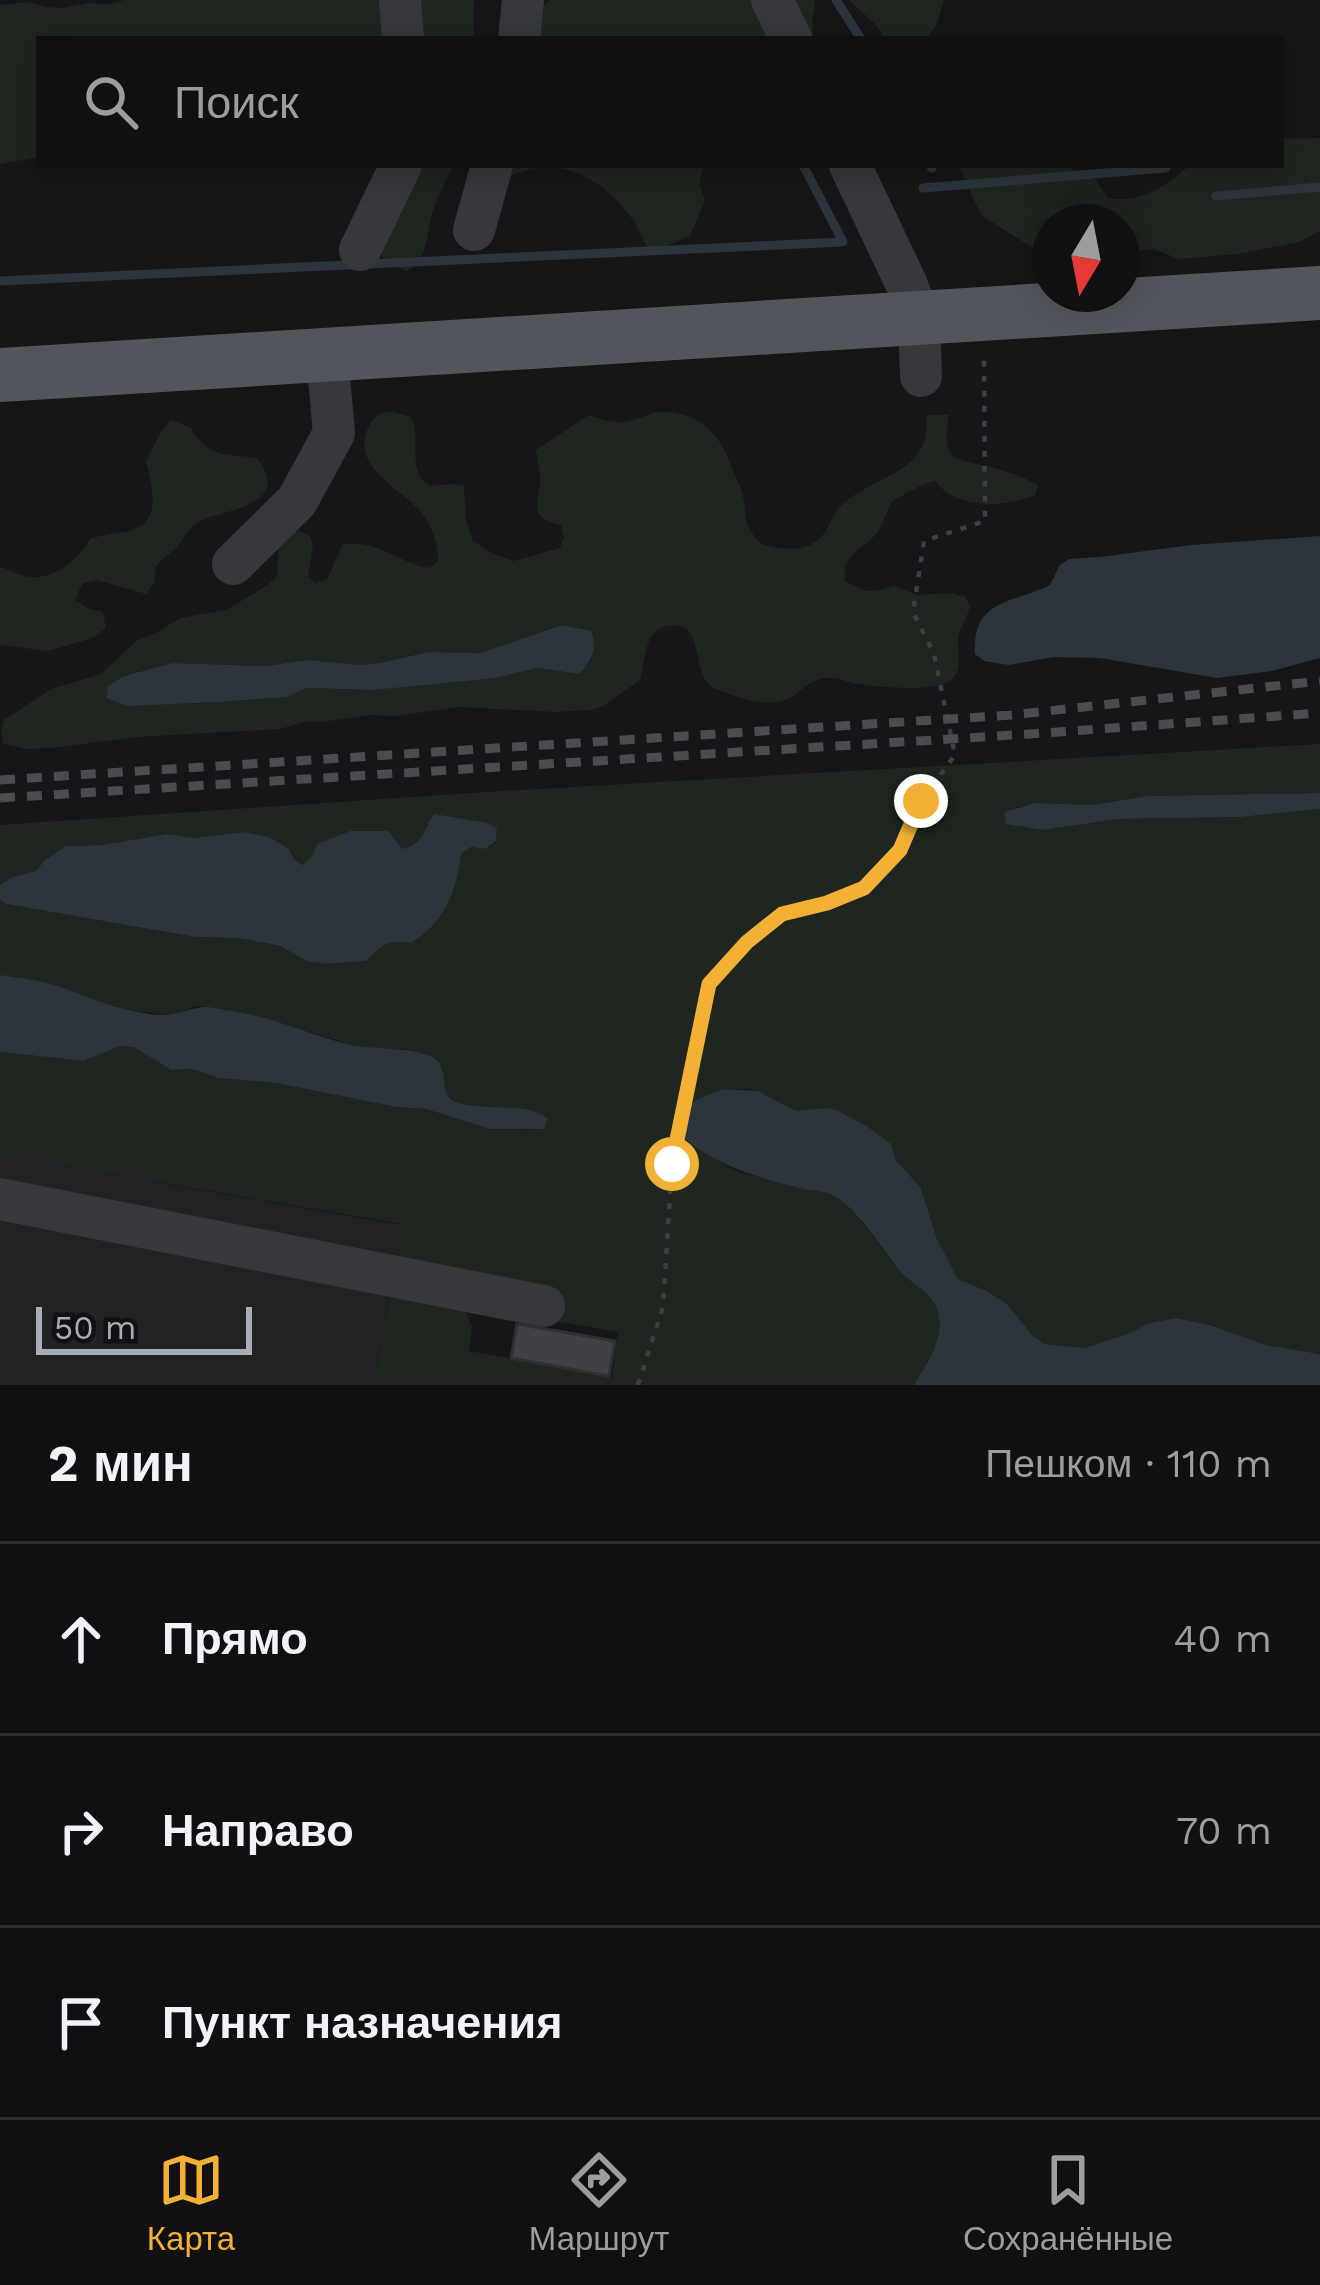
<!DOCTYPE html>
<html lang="ru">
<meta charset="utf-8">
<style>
body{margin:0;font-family:"Work Sans",sans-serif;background:#19191b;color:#f1f3f6}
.compass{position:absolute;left:1032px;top:204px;width:108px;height:108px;border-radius:50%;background:#101012;box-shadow:0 6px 30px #0003;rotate:190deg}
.scale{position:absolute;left:36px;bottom:30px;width:216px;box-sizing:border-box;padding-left:12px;border:6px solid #a8adb8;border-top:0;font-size:33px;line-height:42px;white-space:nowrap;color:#a8adb8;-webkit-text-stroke:9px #111113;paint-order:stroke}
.stop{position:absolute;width:36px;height:36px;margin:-27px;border:9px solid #f2b134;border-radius:50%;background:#fff}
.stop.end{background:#f2b134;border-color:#fff;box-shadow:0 3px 12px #0008}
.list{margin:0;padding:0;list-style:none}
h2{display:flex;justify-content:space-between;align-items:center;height:156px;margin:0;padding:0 48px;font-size:51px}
h2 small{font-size:39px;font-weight:400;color:#9c9d9f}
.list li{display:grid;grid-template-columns:78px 1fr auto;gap:36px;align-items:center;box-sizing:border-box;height:192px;padding:0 48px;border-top:3px solid #303032}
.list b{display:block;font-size:45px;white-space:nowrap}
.list em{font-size:39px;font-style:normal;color:#9c9d9f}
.icon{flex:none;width:66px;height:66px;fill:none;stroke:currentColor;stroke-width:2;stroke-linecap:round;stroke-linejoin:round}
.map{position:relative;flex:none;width:1320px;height:1385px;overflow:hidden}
.search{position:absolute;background:#101012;box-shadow:0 6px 30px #0003;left:36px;right:36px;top:36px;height:132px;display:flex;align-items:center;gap:30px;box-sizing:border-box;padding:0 42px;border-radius:0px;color:#9c9d9f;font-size:45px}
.sheet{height:732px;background:#101012}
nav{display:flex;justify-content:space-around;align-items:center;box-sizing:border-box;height:168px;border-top:3px solid #303032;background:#101012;font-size:33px;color:#9c9d9f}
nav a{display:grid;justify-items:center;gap:6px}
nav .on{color:#f2b134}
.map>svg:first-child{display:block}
.built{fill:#222225}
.green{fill:#1e261f;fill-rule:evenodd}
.water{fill:#2c353c}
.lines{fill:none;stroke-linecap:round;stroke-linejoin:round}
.stream{stroke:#2c353c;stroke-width:9}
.building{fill:#404145;stroke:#303034;stroke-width:3}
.path{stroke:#3d3f44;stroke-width:4.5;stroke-dasharray:6 9;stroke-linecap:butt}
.minor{stroke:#37383d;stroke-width:42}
.major{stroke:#53555c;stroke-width:54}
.rail{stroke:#4a4c52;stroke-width:9;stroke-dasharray:15 12;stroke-linecap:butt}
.route{stroke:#f2b134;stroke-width:15}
</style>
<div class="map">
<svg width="1320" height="1385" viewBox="0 0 1320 1385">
<rect width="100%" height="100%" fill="#161618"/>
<!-- built -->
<path class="built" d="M0,1155L402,1225L373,1385H0Z"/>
<!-- green -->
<path class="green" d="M125,0H474L473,39H39V157L0,164V5L30,2L45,7L63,8L87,3L108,4Z
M550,0H815L812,23L813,39H507Z
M849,0H944L937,25L925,39H884L878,27Z
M1320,138V231L1299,242L1238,254L1179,259L1156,250L1143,249L1122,259V222H1050V254L1033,248L981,215L958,165H1063L1095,179L1108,198C1142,204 1165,186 1190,165H1281V139Z
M406,165H454C447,180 438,194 433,210C426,232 430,257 407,271C392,267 375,257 377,238C378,225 400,180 406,165Z
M482,165H704L699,182L705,201L690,236L657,250L646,246C641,238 639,227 633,220C603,178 558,152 509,177Z
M389,411L411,417C423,441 404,467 430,486L453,484L464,486L466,520L473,541L492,553L513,561L560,548L564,537L561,525C525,517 540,502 540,479C540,470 537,459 536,450L589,415C599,418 615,424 626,422C651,417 651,407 681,414C708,421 723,442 731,466C734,475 740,484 742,493C749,518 740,521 761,544C776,547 793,552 808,546C831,536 828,517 843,504C876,474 934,472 926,415H949C941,460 952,458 990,467C1006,471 1024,477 1038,485L1035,495C1004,508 957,510 935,481C920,484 907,494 893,500C886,510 885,520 879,530C866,551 842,549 845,581C870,594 868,593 896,586L917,595L952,593L965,597L970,606C968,616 963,622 960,631C953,648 968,670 948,682C932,692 876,687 857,684C848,682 839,678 830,678C816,677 807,685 797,693C774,712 743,699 718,690C687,679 709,618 667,626C644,630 645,663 640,680L603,706L592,710L556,712L457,707L396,716L370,715L321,722L308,721L280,729L137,737L52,748L27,749L3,744L1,732L4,720L53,688L101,674L136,641L156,633L180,618L226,610L268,585L277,576L279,540L287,531H299L310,536L313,546L308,577L316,583L328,578L342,545C374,537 401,564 429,568L438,562C439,544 431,523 419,510C397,486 351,467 368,428C373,417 378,414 389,411ZM562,625L590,631L592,660L578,674L537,668L496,678L416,686L373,690L306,688L287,697L206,703L128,705L106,698L108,687L124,676L172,663L267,666L308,660L360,665L380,663L428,652L480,653Z
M171,420L191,428C209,459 225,453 257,458C297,509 215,509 195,524C186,531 184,540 177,547C170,554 162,559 156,566L154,582L146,594L97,580L82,584L75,600L87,608L103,612L106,628L95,637L49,651L0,645V567C10,569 19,576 30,577C57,579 77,560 90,539C103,534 129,533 139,527C162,514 150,481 146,461C152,449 161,429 171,420Z
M1320,744V793L1148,796L1092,805L1035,803L1015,808L1043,830L1118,819L1241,817L1320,809V1354L1266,1345L1210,1325L1176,1318L1150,1323L1127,1334L1084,1348L1045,1344L1033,1336L1008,1305L987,1291L958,1279L937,1239L921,1188L895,1159L891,1144L867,1126L828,1108L804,1112L796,1111L758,1091L748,1089H723L699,1099L684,1139C702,1149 720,1165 740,1172C760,1178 782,1184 803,1189C811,1191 821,1191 830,1194C851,1202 883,1250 898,1269C911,1286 936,1292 939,1317C943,1341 925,1365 914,1385H373L391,1288L459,1298L472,1326L469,1351L612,1377L618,1332L552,1320L395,1264L401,1224L0,1155V1052L84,1061L120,1046L134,1047L171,1070L192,1069L219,1078L276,1083L396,1107L426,1109L490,1129L530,1130L548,1117C526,1101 467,1115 450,1098C441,1090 440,1071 438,1060L402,1049L389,1051L352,1045L278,1022L209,1007L197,1006L172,1015L134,1011L82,997L48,983L0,975V900L6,904L195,937L237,938L266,943L280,946L307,960L326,964L366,961C381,945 388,939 410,943C443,911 457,902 461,854L471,847L485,849L496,842L497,828L427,824C423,840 418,846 402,850L387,831H350L317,844L312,856L304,865L294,859L288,849L269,837L244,832L193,838L167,834L102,845L66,846L45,860L36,871L12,877L0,886V825L486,792Z"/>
<!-- water -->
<path class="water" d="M1320,536V658L1272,671L1217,678L1100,658L1054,657L1009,665L984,661L975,654C972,598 1013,604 1050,585L1060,565L1069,559L1100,557L1191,545Z
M562,625L591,631C598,649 592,661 579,674L537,668L496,678L416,686L373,690L306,688L287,697L219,702L128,706L106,698L108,686L124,676L172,663L266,666L308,660L360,665L380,663L428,652L480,653Z
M1320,793V809L1241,817L1118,819L1043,830L1006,824L1004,812L1035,803L1092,805L1148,796Z
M434,814L487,823L497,828L496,841L485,849L471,847L461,854C458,890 444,923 411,943C388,939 381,945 366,961L326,964L307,961L280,946L266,943L237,938L195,937L6,904L0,900V885L12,877L36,871L45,860L66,846L102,845L167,834L193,838L244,832L269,837L289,849L294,859L303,865L312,856L317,844L350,831H388L402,849C424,845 423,829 434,814Z
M0,975C19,978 40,980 58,986C91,998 125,1013 161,1015C178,1016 192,1006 209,1007C230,1011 252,1014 272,1020C299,1028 325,1039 352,1045C375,1050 416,1047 434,1058C451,1069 436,1096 458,1103C485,1111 528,1102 548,1118L544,1129H490L426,1109L396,1107L276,1083L219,1078L192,1069L171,1070L134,1047L120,1046L84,1061L0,1052Z
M723,1089L758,1091L796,1111L828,1108L836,1110L867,1126L891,1144L895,1159L921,1188L937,1239L958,1279L987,1291L1008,1305L1033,1336L1045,1344L1084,1348L1127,1334L1150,1323L1176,1318L1210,1325L1266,1345L1320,1354V1385H914C925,1365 943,1342 939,1317C936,1292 911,1286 898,1269C883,1249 853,1203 830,1194C822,1191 812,1191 803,1189C759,1179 711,1164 678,1133C674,1104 701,1098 723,1089Z"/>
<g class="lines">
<!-- stream -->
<path class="stream" d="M836,0L861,39
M930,165L932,168
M923,188L1166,168
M1216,196L1320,187
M0,281L843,242L803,165"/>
</g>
<!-- building -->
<path class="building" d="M517,1324L615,1341L609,1376L511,1358Z"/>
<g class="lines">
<!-- path -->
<path class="path" d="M638,1385L663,1307L672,1164L709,984L747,942L782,914L827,903L864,888L900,850L921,801L955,755L934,654L913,612L924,541L985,521L984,354"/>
<!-- minor -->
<path class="minor" d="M400,0L403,39
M772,0L791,39
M519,39L523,0
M850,165L906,283L919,318L921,376
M474,230L492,165
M360,250L401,165
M233,564L297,501L334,433L327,355
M0,1199L544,1306"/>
<!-- major -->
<path class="major" d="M0,375L1320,293"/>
<!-- rail -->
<path class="rail" d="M0,780L1011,715L1320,681
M0,798L1030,734L1320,713"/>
</g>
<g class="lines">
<!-- route -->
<path class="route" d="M672,1164L709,984L747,942L782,914L827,903L864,888L900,850L921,801"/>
</g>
</svg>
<svg class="compass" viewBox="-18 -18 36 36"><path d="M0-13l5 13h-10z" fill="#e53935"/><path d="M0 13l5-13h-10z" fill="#9c9d9f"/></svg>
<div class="scale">50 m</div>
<div class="stop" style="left:672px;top:1164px"></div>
<div class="stop end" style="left:921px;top:801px"></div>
<div class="search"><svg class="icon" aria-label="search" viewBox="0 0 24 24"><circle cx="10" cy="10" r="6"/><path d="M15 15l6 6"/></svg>Поиск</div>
</div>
<section class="sheet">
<h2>2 мин<small>Пешком · 110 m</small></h2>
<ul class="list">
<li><svg class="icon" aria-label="ahead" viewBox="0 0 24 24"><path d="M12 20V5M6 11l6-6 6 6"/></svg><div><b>Прямо</b></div><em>40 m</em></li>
<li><svg class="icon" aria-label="right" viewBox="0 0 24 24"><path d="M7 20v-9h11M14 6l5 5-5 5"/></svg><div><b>Направо</b></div><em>70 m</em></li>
<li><svg class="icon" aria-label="arrive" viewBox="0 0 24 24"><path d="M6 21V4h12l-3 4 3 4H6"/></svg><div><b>Пункт назначения</b></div></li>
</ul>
</section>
<nav>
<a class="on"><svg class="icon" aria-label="map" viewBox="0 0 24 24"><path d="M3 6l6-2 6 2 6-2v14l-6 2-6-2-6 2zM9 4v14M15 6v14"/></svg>Карта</a>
<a><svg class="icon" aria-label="directions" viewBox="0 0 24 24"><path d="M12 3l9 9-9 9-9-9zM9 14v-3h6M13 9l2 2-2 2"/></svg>Маршрут</a>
<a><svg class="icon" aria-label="saved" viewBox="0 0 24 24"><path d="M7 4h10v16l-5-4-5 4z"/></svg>Сохранённые</a>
</nav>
